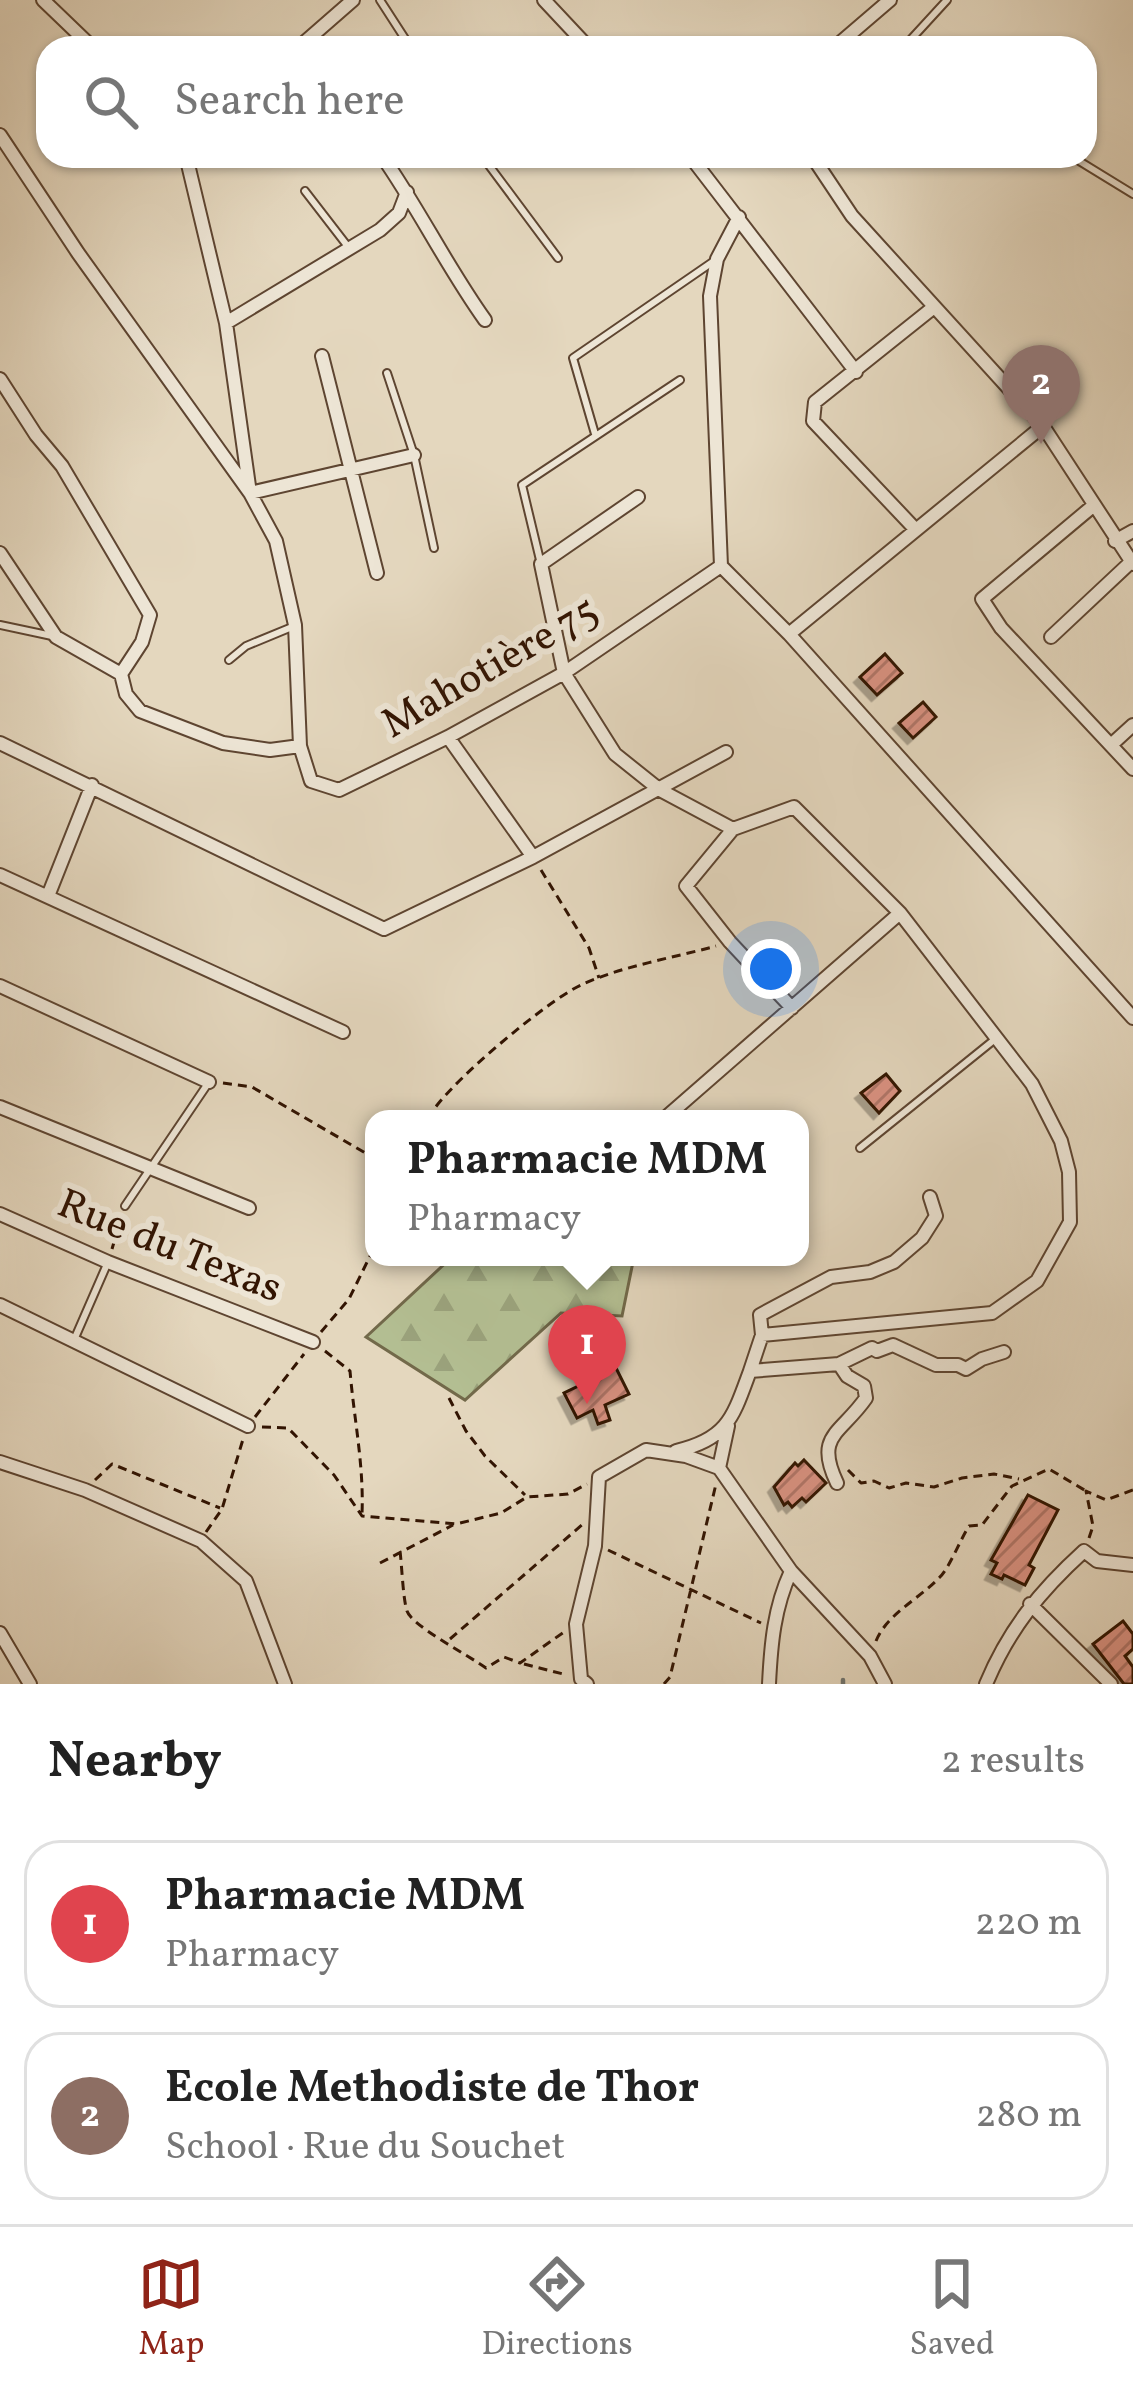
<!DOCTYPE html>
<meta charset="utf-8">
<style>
body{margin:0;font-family:Vollkorn,serif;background:#f6f6f6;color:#222}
.you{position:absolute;left:771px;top:969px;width:42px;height:42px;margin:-30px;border:9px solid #fff;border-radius:50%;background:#1a73e8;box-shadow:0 0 0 18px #1a73e833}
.badge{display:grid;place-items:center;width:78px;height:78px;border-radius:50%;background:#8f2418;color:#fff;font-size:39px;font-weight:700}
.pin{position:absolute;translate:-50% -99px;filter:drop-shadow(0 3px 6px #0008)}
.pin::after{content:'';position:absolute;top:63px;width:42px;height:36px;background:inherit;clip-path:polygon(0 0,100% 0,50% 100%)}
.popup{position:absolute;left:365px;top:1110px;width:444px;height:156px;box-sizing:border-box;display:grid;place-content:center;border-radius:24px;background:#fff;filter:drop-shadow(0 3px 9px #0005);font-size:39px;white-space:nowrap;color:#767676}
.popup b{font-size:45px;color:#222}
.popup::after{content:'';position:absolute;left:50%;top:100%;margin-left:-24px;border:24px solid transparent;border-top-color:#fff}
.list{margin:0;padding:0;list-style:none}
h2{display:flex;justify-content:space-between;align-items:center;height:156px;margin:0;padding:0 48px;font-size:51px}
h2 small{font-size:39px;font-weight:400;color:#767676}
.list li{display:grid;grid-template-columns:78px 1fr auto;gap:36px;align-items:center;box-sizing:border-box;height:168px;margin:0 24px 24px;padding:0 24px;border:3px solid #e0e0e0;border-radius:36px}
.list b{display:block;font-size:45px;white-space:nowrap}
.list p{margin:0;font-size:39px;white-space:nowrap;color:#767676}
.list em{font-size:39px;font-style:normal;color:#767676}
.icon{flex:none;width:66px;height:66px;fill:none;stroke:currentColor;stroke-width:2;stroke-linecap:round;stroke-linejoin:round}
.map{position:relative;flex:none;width:1133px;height:1684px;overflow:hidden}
.search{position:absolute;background:#fff;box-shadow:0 3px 9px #0004;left:36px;right:36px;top:36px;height:132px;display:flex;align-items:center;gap:30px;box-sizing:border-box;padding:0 42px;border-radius:36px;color:#767676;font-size:45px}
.sheet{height:540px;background:#fff}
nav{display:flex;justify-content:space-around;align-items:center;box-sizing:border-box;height:168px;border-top:3px solid #e0e0e0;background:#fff;font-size:33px;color:#767676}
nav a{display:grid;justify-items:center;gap:6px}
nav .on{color:#8f2418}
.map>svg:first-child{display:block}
.forest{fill:url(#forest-firs);stroke:#72694a;stroke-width:3}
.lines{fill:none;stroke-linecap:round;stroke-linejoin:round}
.stream{stroke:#707671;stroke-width:4.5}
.building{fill:url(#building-hatch);stroke:#321402;stroke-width:3;filter:url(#shadow)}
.service-casing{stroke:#5e4531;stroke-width:10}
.minor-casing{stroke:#5e4531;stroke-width:16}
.path{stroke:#321402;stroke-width:3;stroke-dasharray:9 6;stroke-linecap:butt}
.service{stroke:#ede5d5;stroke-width:6}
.minor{stroke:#ede5d5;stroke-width:12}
.labels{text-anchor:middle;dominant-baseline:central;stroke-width:12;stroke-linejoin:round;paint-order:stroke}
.street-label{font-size:42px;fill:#321402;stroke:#ede5d5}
</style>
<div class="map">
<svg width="1133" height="1684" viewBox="0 0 1133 1684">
<defs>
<pattern id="forest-firs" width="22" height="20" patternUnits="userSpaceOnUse" patternTransform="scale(3)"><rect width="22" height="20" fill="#b3be92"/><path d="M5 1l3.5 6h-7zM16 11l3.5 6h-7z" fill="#9aa27c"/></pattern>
<pattern id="building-hatch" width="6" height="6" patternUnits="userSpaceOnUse" patternTransform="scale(3)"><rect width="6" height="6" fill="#da9282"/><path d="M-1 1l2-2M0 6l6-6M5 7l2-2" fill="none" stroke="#b17668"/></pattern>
<filter id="shadow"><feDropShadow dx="-5.5" dy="5.5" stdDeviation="0" flood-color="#0004"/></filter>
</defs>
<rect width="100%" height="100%" fill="#e4d7be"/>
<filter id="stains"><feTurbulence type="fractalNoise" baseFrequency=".00167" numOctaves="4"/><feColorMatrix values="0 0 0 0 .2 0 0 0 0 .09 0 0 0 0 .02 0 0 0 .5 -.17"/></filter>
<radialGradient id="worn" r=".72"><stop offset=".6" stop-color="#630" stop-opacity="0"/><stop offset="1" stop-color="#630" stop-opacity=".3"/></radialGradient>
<!-- forest -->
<path class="forest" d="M452,1257H634L622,1316L561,1313L465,1400L366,1337Z"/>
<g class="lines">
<!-- stream -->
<path class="stream" d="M843,1684V1680"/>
</g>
<!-- building -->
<path class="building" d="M885,654L902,673L877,695L860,677Z
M923,702L936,717L913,738L899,723Z
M886,1074L900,1091L879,1113L861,1093Z
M616,1368L629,1394L605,1405L610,1420L598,1424L593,1410L577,1418L564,1393Z
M804,1460L826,1483L806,1502L802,1498L792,1507L788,1502L784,1505L774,1487L795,1463L798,1466Z
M1028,1495L1058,1510L1029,1565L1034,1568L1025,1585L1004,1575L1002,1579L991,1574L997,1563L991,1560Z
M1123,1621L1133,1634V1649L1125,1656L1133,1667V1684H1124L1093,1644Z"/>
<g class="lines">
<defs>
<path id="service" d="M380,0L411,48
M903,48L947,0
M482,156L558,258
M1071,156L1133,194
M305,191L349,248
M387,373L414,455L434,548
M595,434L573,358L714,261
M540,560L522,485L680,380
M0,625L52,636
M229,660L246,646L292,627
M860,1148L994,1040
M125,1206L209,1082
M74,1340L108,1262"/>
<path id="minor" d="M43,0L93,48
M544,0L589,48
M298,48L353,0
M834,48L890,0
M0,135L78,253L250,493L414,455
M186,156L226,323L250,493L276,541L295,625L300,746L311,781L339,790L448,737L564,673L721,566L789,634L1133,1018
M382,156C419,209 447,267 485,320
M690,156L856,372
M812,156L852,216L1043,426L1133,564
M226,323L380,230L399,213L407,192
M322,356L377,573
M0,379L36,435L62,466L150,615L142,642L121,674
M638,497L541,564L564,673L615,754L660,790L733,829
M1093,506L982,599L1001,628L1133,769
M916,530L813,421L815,402L934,307
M1115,541L1133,531
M0,553L56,637L121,674L126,694L140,711L223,743L270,750L300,746
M721,566L710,296L717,259L739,217
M789,634L1043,426
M1051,637L1131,562
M448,737L533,857
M0,743L384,929L533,857L726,752
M1111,745L1133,725
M0,875L343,1032
M48,896L92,785
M0,986L209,1082
M0,1107L249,1208
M664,1119L900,913
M0,1214L108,1262L313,1342
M0,1305L248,1426
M762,1335L992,1313L1037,1281L1070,1222L1069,1172L1061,1141L1032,1084L900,913L794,807L733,829L686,886L730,942L792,1008
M750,1371L762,1335L760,1315L831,1277L870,1272L894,1262L922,1238L936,1216L930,1197
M676,1451C728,1439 733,1417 750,1371L839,1364
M0,1462L85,1490L201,1541L246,1581L285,1684
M719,1468L728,1426
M837,1483C814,1435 841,1434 866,1398L864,1386L847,1376L839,1364L872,1348L877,1351L893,1345L936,1365H958L966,1369L982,1359L1004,1352
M1030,1604L1111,1684
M0,1633L30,1684
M587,1684L581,1679L576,1624L595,1546L599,1477L646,1450L686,1456L719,1468L791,1571
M769,1684C771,1644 774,1608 791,1571L870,1656L885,1684
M986,1684C1009,1629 1040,1591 1084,1551L1097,1561L1133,1565"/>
</defs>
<!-- service casing -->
<use href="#service" class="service-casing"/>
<!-- minor casing -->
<use href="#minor" class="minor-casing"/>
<!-- path -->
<path class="path" d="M541,870L589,948L599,978
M223,1083L252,1087L374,1158
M428,1119C442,1088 548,1000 581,985C622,966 673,958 716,946
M112,1249L121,1218
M321,1332L349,1299L374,1248
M325,1351L350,1371C354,1419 364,1465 362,1514
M449,1398L466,1431L485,1456L525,1495
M255,1417L304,1354
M262,1427L288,1428L334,1475L362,1516L456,1524L501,1513L527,1497L568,1494L587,1484
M848,1470L861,1483L874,1481L889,1488L906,1483L934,1487L962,1478L994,1474L1019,1479
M95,1480L112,1464L220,1508
M206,1532L222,1509L244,1436
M1089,1538L1093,1526L1086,1491L1106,1500L1133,1490
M608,1550L761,1623
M400,1551C402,1567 403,1599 407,1611C412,1626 468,1655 486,1668L504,1657L520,1663L564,1632
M380,1563L453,1525
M450,1639L583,1524
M876,1641C887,1614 919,1599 939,1578C949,1569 960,1540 969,1526L982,1525L1012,1486L1049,1469L1086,1491
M524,1664L567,1675
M664,1684L670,1677L716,1484"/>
<!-- service -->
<use href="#service" class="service"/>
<!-- minor -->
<use href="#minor" class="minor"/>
</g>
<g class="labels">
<!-- street labels -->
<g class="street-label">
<text transform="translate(491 669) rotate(-30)">Mahotière 75</text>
<text transform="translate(169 1248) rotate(22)">Rue du Texas</text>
</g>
</g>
<rect width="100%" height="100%" filter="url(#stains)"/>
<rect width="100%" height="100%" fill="url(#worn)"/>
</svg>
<div class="you"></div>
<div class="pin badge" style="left:587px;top:1404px;background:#e0444e">1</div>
<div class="popup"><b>Pharmacie MDM</b>Pharmacy</div>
<div class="pin badge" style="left:1041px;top:444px;background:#8d6e63">2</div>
<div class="search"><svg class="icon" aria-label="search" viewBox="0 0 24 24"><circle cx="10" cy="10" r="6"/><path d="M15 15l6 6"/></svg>Search here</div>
</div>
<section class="sheet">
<h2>Nearby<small>2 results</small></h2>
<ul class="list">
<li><span class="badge" style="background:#e0444e">1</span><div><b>Pharmacie MDM</b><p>Pharmacy</p></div><em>220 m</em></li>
<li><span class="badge" style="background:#8d6e63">2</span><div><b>Ecole Methodiste de Thor</b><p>School · Rue du Souchet</p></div><em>280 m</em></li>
</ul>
</section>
<nav>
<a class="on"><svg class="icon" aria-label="map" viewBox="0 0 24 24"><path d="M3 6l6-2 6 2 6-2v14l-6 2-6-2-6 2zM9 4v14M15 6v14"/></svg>Map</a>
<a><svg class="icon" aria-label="directions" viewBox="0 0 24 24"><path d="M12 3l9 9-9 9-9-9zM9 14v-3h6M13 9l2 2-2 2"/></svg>Directions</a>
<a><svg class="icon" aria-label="saved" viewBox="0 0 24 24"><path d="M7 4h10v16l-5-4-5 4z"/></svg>Saved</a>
</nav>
